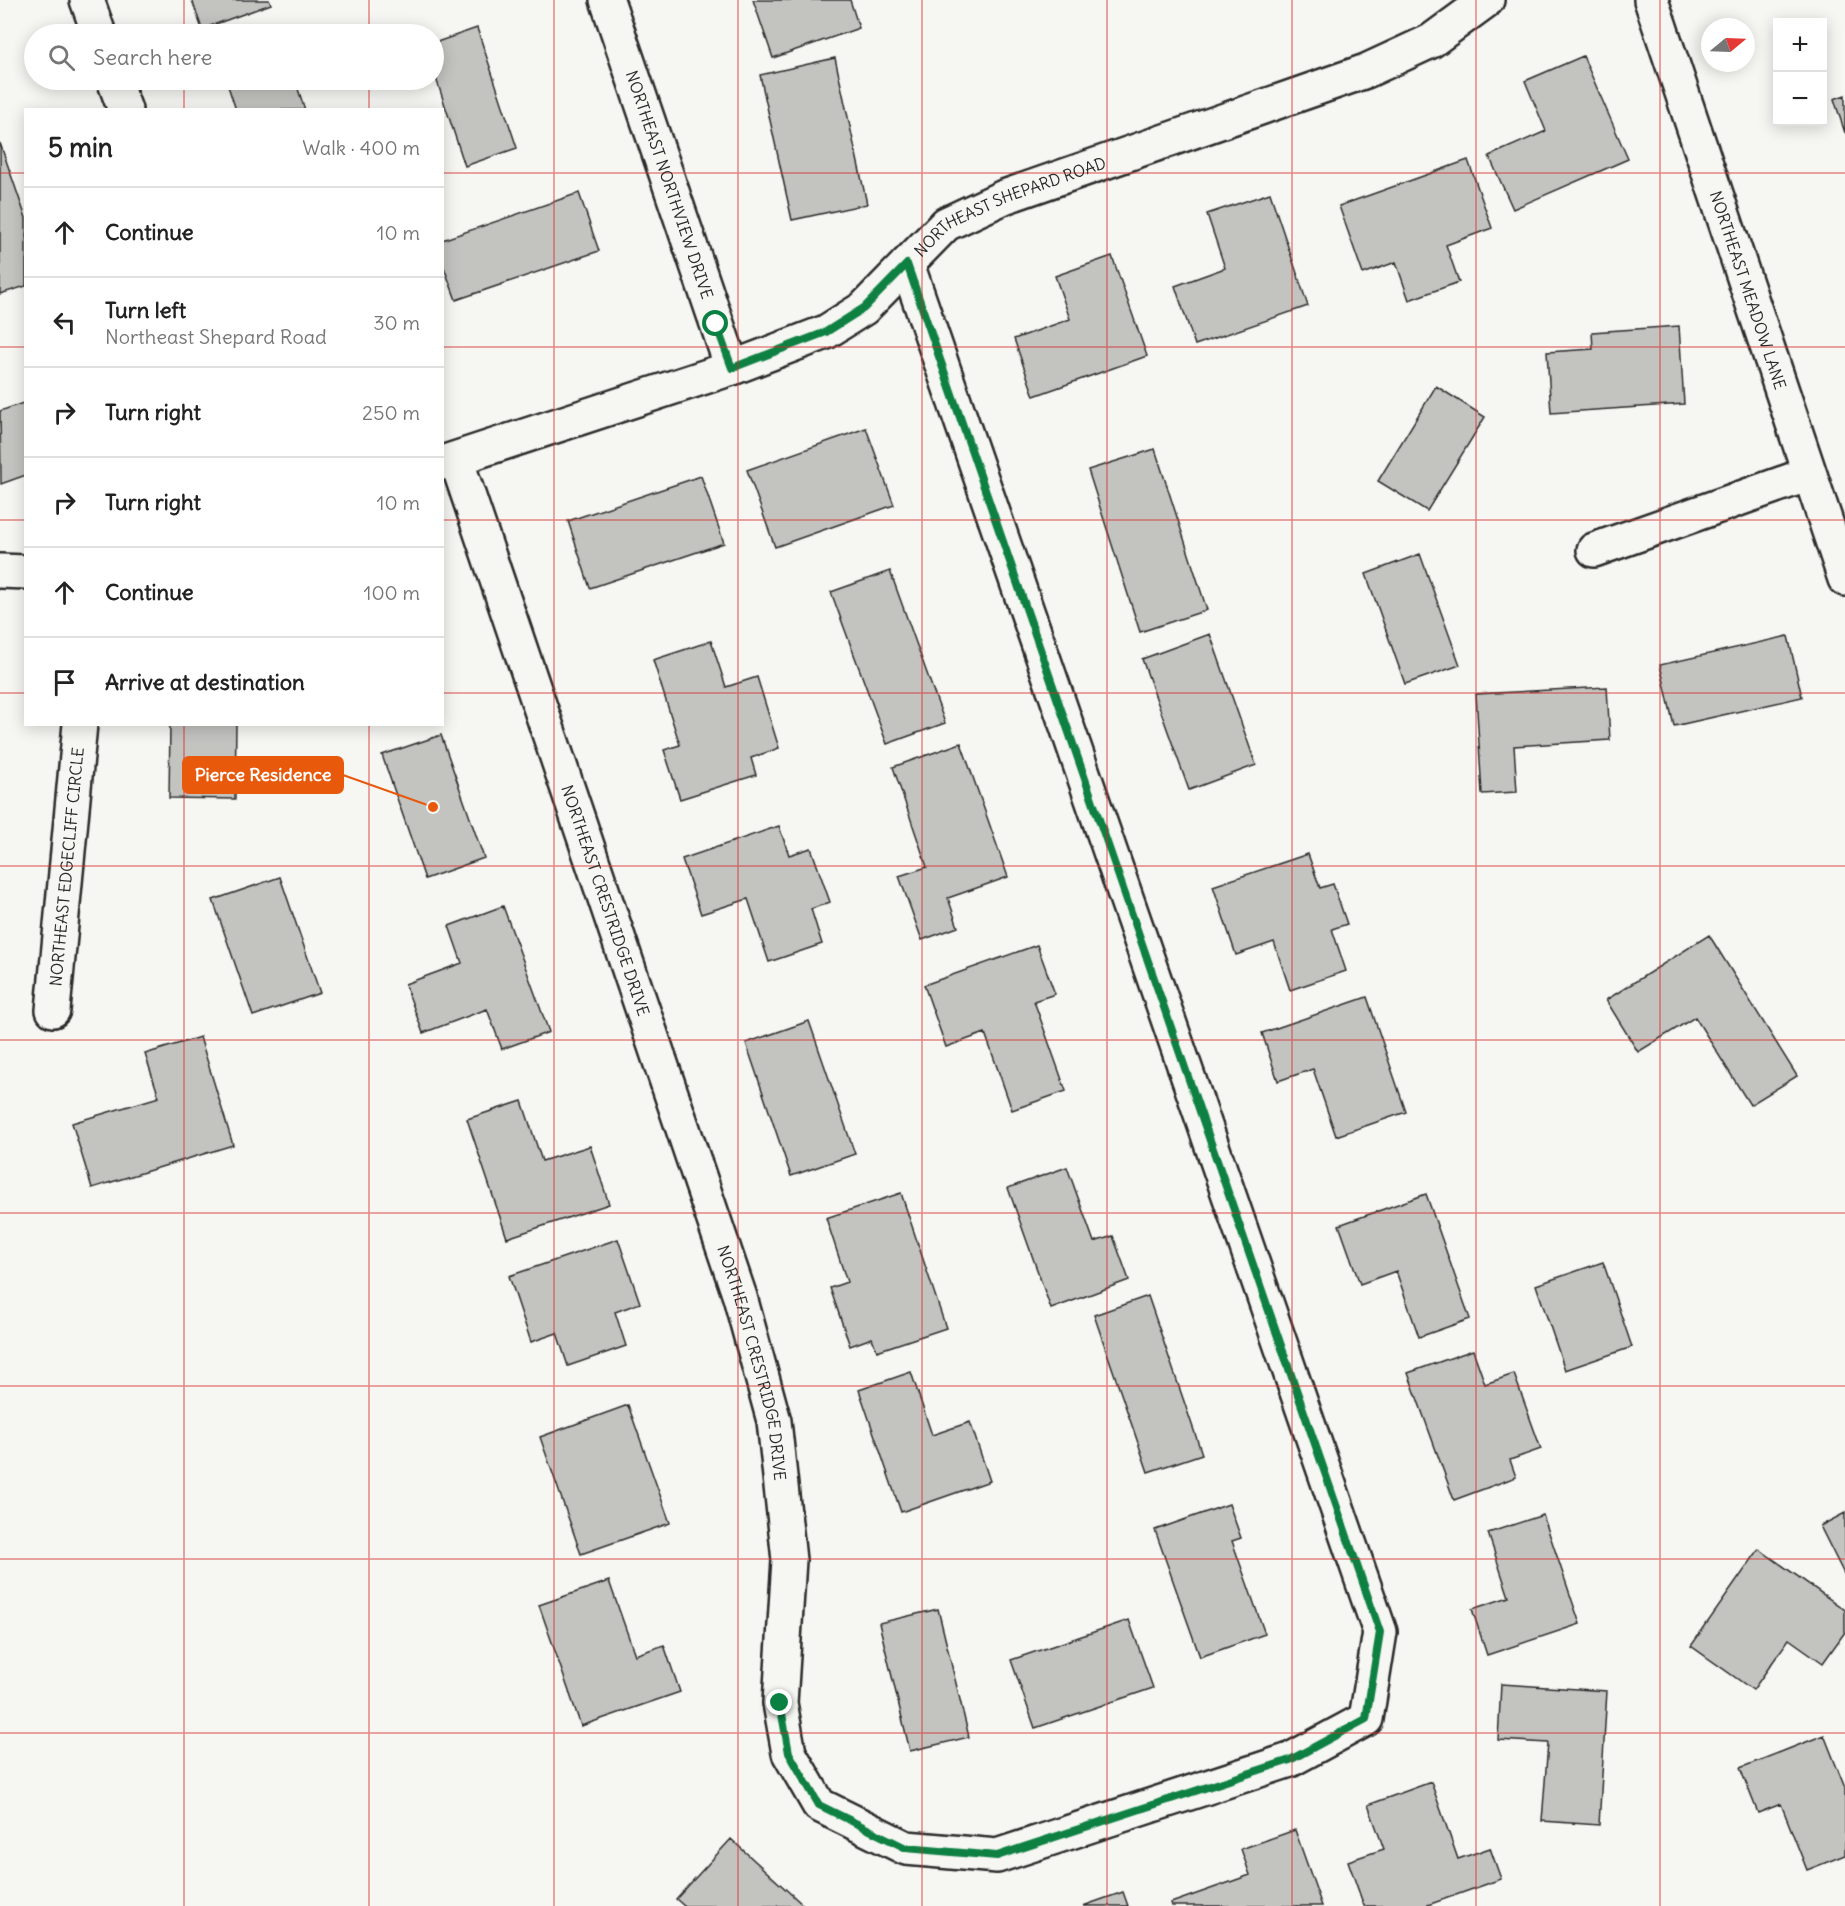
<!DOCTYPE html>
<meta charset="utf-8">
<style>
body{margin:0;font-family:Delius,sans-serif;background:#f6f6f6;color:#222}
.controls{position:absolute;right:18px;top:18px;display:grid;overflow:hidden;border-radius:0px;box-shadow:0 3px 15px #0003}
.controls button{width:54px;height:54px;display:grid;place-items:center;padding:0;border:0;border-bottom:2px solid #e0e0e0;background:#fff;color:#222;font:30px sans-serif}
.compass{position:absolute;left:1701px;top:18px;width:54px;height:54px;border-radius:50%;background:#fff;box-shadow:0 3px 15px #0003;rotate:71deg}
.stop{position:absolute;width:18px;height:18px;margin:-14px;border:4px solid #0b8043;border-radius:50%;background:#fff}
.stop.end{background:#0b8043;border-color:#fff;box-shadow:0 2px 6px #0008}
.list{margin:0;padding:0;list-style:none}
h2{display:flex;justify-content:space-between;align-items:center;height:78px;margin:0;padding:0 24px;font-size:26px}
h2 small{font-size:20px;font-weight:400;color:#767676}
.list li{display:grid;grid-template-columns:39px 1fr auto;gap:18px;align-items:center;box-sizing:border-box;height:90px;padding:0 24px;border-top:2px solid #e0e0e0}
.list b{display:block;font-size:22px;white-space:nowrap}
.list p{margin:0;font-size:20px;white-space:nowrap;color:#767676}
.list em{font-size:20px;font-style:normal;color:#767676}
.icon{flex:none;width:33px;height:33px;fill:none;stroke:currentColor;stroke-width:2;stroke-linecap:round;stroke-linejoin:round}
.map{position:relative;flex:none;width:1845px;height:1906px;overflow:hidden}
.search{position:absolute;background:#fff;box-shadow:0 3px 15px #0003;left:24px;top:24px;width:420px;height:66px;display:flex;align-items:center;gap:15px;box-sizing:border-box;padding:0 21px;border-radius:33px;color:#767676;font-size:22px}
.panel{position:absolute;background:#fff;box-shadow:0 3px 15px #0003;left:24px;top:108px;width:420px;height:618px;border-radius:0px}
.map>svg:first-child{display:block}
.building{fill:#c3c3c0;stroke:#2b2b2b;stroke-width:1.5}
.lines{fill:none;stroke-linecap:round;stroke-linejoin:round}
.street-casing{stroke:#2b2b2b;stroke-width:38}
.street{stroke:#f6f6f2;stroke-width:33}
.route{stroke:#0b8043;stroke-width:8}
.grid{fill:none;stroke:#d62828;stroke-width:1.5;stroke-opacity:0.55}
.labels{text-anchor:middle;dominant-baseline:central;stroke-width:4.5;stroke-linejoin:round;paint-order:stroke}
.street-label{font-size:16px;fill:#2b2b2b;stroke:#f6f6f2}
.leader{fill:none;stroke:#e8590c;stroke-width:2}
.callout-dot{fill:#e8590c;stroke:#f6f6f2;stroke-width:2}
.callout{fill:#e8590c;stroke:#e8590c;stroke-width:2}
.callout-label{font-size:18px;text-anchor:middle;font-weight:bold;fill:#fff}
</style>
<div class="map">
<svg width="1845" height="1906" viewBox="0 0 1845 1906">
<rect width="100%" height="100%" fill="#f6f6f2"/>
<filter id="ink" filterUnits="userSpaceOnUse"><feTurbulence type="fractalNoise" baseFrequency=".0167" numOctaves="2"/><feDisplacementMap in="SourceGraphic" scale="12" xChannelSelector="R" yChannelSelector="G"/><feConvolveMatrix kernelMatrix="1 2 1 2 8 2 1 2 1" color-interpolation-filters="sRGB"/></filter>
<g filter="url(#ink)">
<!-- building -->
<path class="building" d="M192,0H269L271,4L202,29Z
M753,0H850L859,28L773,58Z
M477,28L517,148L465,166L434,72V43Z
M1583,56L1628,159L1513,209L1489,156L1546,131L1525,81Z
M835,58L867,204L792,220L760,75Z
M226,80H295L305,110H236Z
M1845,95V133L1834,99Z
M0,143L26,218V286L0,294Z
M1468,160L1492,228L1446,245L1459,282L1409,300L1396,262L1363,274L1339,206Z
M579,193L599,251L456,300L442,262V240Z
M1270,193L1308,306L1195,345L1175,286L1225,268L1207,214Z
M1112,256L1147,356L1034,396L1014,339L1070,319L1055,276Z
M1679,326L1684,404L1551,413L1547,352L1593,349L1592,332Z
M1436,386L1485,417L1427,511L1378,481Z
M26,402V475L1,484L0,411Z
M866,428L894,505L775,547L747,470Z
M1155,449L1207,610L1140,632L1088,470Z
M701,476L724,543L590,588L568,521Z
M1420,554L1460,665L1405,684L1366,574Z
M890,571L945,723L887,744L831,592Z
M1210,634L1256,765L1189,790L1142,659Z
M1788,636L1802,697L1674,726L1660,665Z
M711,641L726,687L757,677L779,748L751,758L756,775L680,799L664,750L680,745L653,660Z
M1607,687L1610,740L1514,746L1517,792L1482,794L1476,694Z
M170,724H236L235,799L169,798Z
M441,735L484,858L425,879L382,755Z
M961,743L1008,877L948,898L958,927L922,940L899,876L927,867L893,767Z
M779,826L789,855L811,848L830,902L811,909L822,944L769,962L748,899L701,914L682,859Z
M1308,854L1320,888L1333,884L1347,924L1332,929L1346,971L1290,990L1274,942L1236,955L1213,886Z
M280,877L320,993L253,1016L213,900Z
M503,906L549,1032L502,1049L487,1009L423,1033L405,984L462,963L449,926Z
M1709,935L1797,1076L1750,1105L1695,1017L1638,1052L1606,1000Z
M1037,945L1055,994L1034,1001L1066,1091L1012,1110L985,1033L946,1047L924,985Z
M1367,997L1406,1112L1336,1136L1313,1069L1278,1081L1262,1033Z
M809,1021L855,1154L791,1176L746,1043Z
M200,1037L233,1145L92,1188L72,1123L159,1097L145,1054Z
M522,1101L542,1161L590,1146L609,1204L507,1238L467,1119Z
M1067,1167L1094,1242L1113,1236L1129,1280L1051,1309L1008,1188Z
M901,1193L946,1328L877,1351L872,1338L850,1346L830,1288L847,1282L826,1218Z
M1426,1194L1470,1319L1419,1337L1396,1271L1360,1284L1339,1225Z
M618,1239L640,1303L615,1312L626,1346L568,1366L557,1333L531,1342L509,1276Z
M1603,1262L1632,1347L1565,1370L1536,1285Z
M1148,1296L1202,1454L1148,1472L1094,1315Z
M1473,1350L1485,1384L1514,1374L1541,1449L1510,1460L1516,1477L1454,1500L1408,1373Z
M911,1372L932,1435L970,1422L990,1481L901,1512L859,1390Z
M628,1405L670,1523L581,1554L540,1437Z
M1229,1504L1241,1538L1232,1541L1265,1634L1200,1657L1155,1530Z
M1845,1513V1576L1820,1526Z
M1543,1515L1580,1624L1487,1655L1472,1609L1509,1597L1488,1533Z
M1759,1549L1845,1610V1632L1823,1663L1789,1639L1753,1690L1691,1646Z
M609,1581L635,1655L664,1645L680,1692L581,1726L539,1605Z
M938,1609L969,1737L910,1751L879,1623Z
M1129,1620L1153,1688L1035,1728L1011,1660Z
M1501,1684L1607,1691L1599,1825L1542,1821L1548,1743L1498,1740Z
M1824,1735L1845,1788V1855L1807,1870L1781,1804L1758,1813L1740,1768Z
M1431,1782L1458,1859L1490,1848L1501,1879L1425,1906H1364L1348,1861L1384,1849L1368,1805Z
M1295,1830L1322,1906H1172L1171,1903L1250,1875L1241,1849Z
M731,1839L804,1906H684L676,1899Z
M1123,1892L1128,1906H1083Z"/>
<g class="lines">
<defs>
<g id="street">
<path d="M87,0L99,34"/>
<path id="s1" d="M607,0L732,368"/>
<path id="s2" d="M1651,0L1845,579"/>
<path d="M114,80L125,110"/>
<path id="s3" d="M456,459L740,1297L774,1421L789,1560L780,1703L789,1753L819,1805L906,1848L997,1856L1290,1760L1366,1719L1380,1632L907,264"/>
<path id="s4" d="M442,463L732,368L826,332L864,308L946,224L1004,197L1366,71L1431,41L1487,0"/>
<path d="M1594,550L1809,474"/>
<path d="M0,571L26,572"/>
<path id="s5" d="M53,1010L80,724"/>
</g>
</defs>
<!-- street casing -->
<use href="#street" class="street-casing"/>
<!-- street -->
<use href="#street" class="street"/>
</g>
</g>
<g class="lines" filter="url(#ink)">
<!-- route -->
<path class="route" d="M716,324L732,368L826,332L864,308L907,264L1380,1632L1366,1719L1290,1760L997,1856L906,1848L819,1805L789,1753L780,1703"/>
</g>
<!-- grid -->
<path class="grid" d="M184,0V34M369,0V34M554,0V1906M738,0V1906M922,0V1906M1107,0V1906M1292,0V1906M1476,0V1906M1660,0V1906M184,80V110M369,80V110M0,173H26M442,173H1845M0,347H26M442,347H1845M0,520H26M442,520H1845M0,693H26M442,693H1845M184,724V1906M369,724V1906M0,866H1845M0,1040H1845M0,1213H1845M0,1386H1845M0,1559H1845M0,1733H1845"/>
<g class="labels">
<!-- street labels -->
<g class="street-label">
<text stroke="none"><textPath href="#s1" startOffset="195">NORTHEAST NORTHVIEW DRIVE</textPath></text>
<text stroke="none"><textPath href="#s4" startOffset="633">NORTHEAST SHEPARD ROAD</textPath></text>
<text stroke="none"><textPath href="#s2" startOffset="306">NORTHEAST MEADOW LANE</textPath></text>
<text stroke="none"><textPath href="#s5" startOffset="144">NORTHEAST EDGECLIFF CIRCLE</textPath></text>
<text stroke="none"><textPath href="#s3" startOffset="466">NORTHEAST CRESTRIDGE DRIVE</textPath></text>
<text stroke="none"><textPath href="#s3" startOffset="952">NORTHEAST CRESTRIDGE DRIVE</textPath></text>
</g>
</g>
<!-- callouts -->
<path class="leader" d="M433 807L343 775"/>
<circle class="callout-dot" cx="433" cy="807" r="6"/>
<rect class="callout" x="183" y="757" width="160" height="36" rx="6"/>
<g class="callout-label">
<text x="263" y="781">Pierce Residence</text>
</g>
</svg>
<div class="controls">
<button>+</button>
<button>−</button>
</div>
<svg class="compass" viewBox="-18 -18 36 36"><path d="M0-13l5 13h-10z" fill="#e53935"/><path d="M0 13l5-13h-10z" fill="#767676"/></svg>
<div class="stop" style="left:716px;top:324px"></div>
<div class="stop end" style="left:780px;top:1703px"></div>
<div class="search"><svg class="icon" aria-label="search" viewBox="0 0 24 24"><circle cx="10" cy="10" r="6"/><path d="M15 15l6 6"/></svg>Search here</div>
<section class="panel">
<h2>5 min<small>Walk · 400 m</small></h2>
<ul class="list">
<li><svg class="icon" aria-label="ahead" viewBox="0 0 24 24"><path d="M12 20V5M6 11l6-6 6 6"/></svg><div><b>Continue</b></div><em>10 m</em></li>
<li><svg class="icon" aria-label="left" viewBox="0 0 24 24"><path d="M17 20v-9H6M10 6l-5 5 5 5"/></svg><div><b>Turn left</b><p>Northeast Shepard Road</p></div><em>30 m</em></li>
<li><svg class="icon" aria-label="right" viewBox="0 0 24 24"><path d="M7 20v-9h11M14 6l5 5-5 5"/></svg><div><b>Turn right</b></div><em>250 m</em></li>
<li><svg class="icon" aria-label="right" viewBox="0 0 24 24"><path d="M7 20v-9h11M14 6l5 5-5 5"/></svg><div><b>Turn right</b></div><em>10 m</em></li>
<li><svg class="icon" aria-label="ahead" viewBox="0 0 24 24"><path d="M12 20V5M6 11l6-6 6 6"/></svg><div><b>Continue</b></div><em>100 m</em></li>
<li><svg class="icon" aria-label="arrive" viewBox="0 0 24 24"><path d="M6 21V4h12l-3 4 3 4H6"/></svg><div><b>Arrive at destination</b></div></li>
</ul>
</section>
</div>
